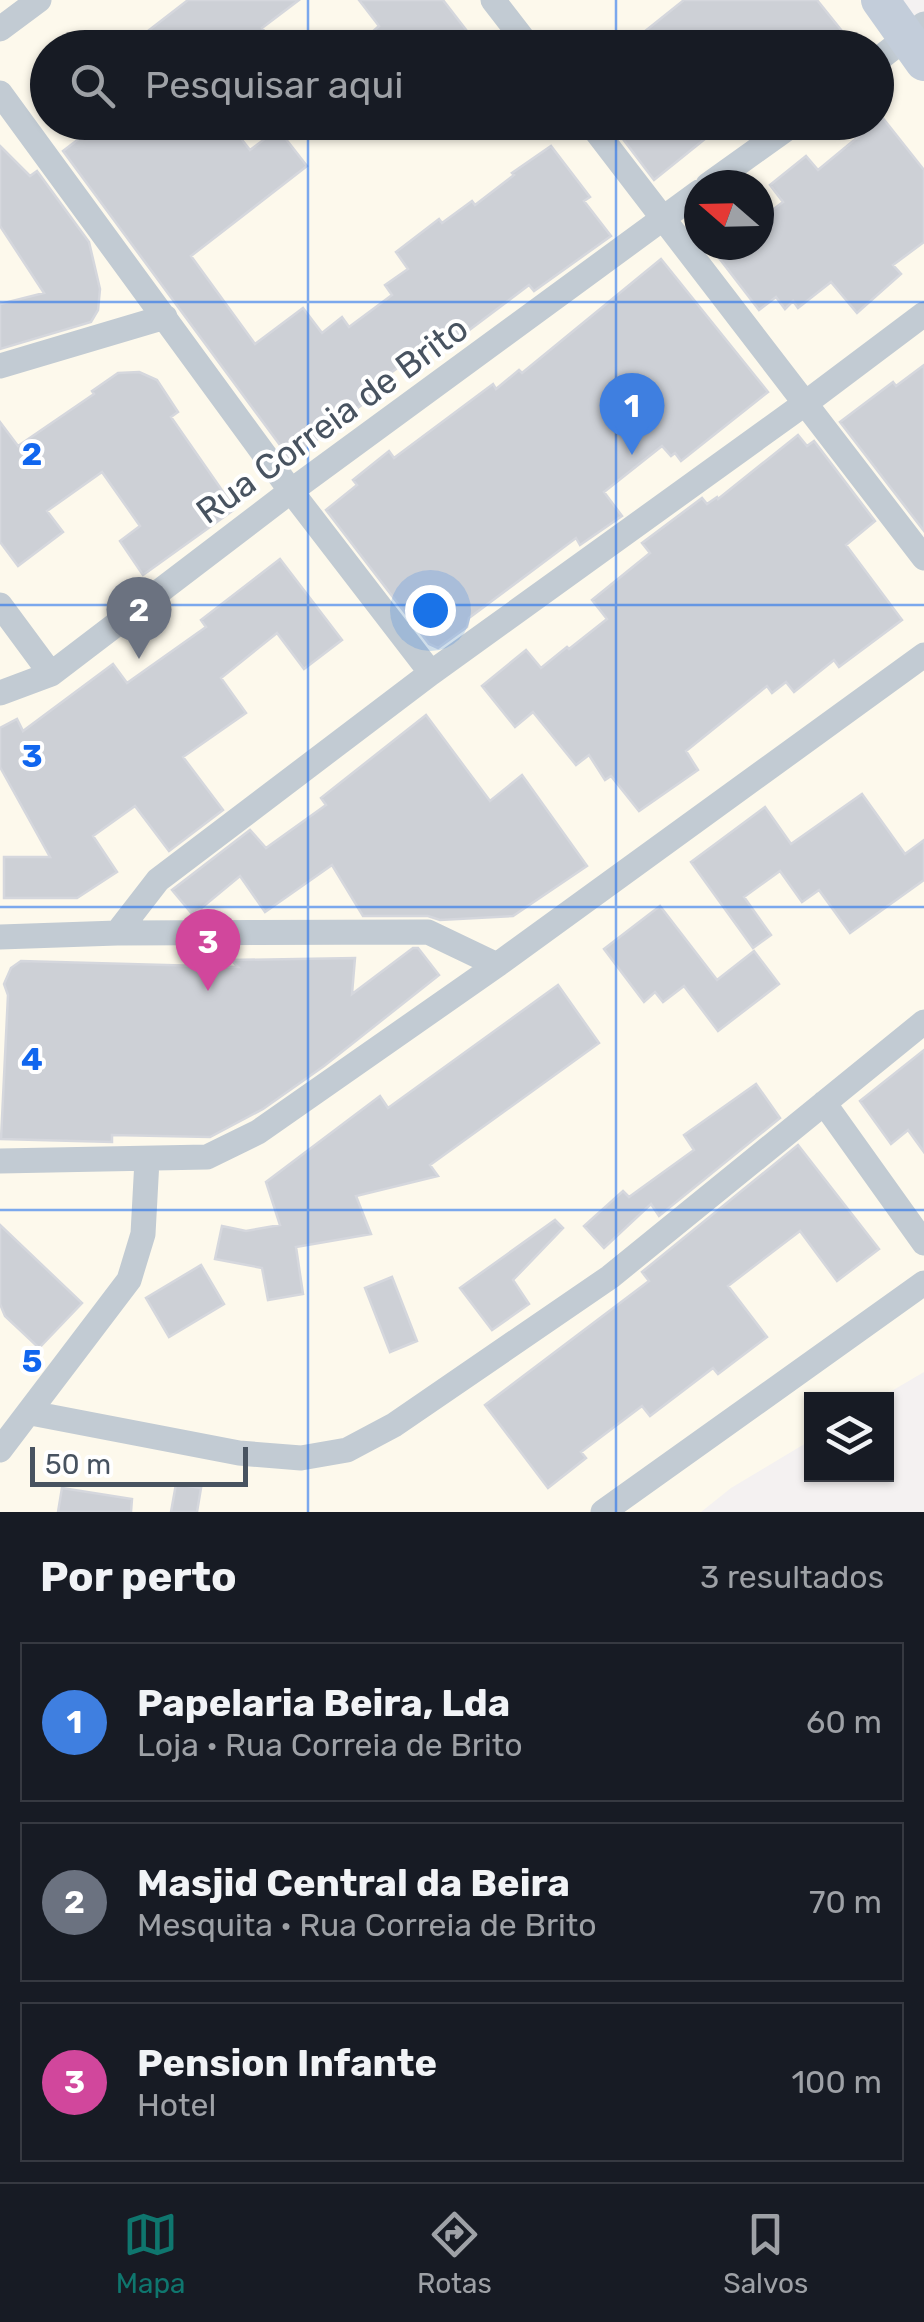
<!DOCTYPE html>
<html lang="pt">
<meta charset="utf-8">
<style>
body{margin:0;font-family:Rubik,sans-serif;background:#242831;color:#f1f3f6}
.controls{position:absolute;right:30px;bottom:30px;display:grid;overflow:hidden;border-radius:0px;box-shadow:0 2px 8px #0004}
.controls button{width:90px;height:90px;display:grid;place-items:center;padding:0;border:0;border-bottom:2px solid #363941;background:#171b24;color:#f1f3f6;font:50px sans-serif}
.compass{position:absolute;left:684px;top:170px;width:90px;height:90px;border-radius:50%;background:#171b24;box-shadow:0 2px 8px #0004;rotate:290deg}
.scale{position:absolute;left:30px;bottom:25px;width:218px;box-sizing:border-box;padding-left:10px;border:5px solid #485360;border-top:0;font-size:28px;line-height:35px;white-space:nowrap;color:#485360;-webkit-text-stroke:8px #fff;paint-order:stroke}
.you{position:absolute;left:430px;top:610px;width:35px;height:35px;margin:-25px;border:8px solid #fff;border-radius:50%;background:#1a73e8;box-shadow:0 0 0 15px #1a73e833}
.badge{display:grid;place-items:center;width:65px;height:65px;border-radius:50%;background:#0f766e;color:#fff;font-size:32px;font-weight:700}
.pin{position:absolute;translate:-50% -82px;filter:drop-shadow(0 2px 5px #0008)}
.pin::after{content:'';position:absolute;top:52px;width:35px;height:30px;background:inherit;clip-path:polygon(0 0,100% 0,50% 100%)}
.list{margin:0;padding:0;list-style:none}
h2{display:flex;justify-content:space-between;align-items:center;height:130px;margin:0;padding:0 40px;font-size:42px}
h2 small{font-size:32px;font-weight:400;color:#9ea1a6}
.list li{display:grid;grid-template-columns:65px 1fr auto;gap:30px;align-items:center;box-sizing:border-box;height:160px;margin:0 20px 20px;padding:0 20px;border:2px solid #363941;border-radius:0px}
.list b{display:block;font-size:38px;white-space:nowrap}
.list p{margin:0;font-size:32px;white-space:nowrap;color:#9ea1a6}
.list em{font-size:32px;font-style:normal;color:#9ea1a6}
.icon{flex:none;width:55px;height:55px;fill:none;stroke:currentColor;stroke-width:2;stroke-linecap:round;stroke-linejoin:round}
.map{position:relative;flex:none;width:924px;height:1512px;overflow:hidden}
.search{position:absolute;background:#171b24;box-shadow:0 2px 8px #0004;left:30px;right:30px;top:30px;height:110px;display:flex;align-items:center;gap:25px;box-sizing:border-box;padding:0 35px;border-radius:55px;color:#9ea1a6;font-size:38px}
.sheet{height:670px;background:#171b24}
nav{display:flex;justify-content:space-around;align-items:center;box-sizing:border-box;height:140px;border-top:2px solid #363941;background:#171b24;font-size:28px;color:#9ea1a6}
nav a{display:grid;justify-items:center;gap:5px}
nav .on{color:#0f766e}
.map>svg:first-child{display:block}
.commercial{fill:#fdf9ec;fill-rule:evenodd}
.building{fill:#cdd0d6;stroke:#d5d7dd;stroke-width:2.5}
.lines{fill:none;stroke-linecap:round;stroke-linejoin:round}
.street{stroke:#c2cbd3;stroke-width:25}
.secondary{stroke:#c3cdda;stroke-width:38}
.grid{fill:none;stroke:#16e;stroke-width:2.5;stroke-opacity:0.55}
.labels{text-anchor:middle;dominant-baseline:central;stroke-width:8;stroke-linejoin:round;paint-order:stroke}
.street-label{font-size:35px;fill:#485360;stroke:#fff}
.grid-label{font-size:32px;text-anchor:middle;font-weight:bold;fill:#16e;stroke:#fff;stroke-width:8;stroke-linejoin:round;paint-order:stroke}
</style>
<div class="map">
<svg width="924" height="1512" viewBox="0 0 924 1512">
<rect width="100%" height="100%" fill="#f4f1f1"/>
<!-- commercial -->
<path class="commercial" d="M0,0H873L924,64V1372L878,1399L812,1400L811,1440L731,1488L701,1512H0ZM48,48H876V122H48ZM699,185H759V245H699Z"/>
<!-- building -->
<path class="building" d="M188,0H299L262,28L277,48H126Z
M359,0H443L467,31L446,48H380L370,34L379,26Z
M684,0H817L842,31L821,48H624Z
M882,117L924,170V242L893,265L901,274L857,313L831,282L798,308L793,301L785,309L776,297L759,310L709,245H759V220L783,202L770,185L806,156L818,170Z
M101,122H228L250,150L278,129L307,166L191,256L255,344L303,308L322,333L342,317L349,327L392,295L385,285L408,269L396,252L439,219L442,223L472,201L475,205L514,175L512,173L551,146L590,197L584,201L611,236L534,291L529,285L460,337L452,327L368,390L373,396L291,460L63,151Z
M610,122H726L654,180Z
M0,146L30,176L37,171L89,242L100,289L98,310L91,322L0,349V304L44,293L0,226Z
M661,259L768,392L681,461L675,453L671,456L662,446L604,492L622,516L580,545L576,538L469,618L467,627L438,648L429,644L326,510L357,485L353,480L389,451L394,458L493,384L496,389L519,370L522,373Z
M924,365V531L840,422L893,382L896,386Z
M139,372L157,380L178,412L171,417L235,509L143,575L120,541L140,526L102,472L47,511L63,532L18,566L0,542V422L18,446L94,394L92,391L118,373Z
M798,435L807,446L814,441L875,521L846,545L902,620L839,667L834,660L794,692L786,682L772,693L767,686L686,751L698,770L639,811L611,776L605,780L589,755L576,765L533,712L515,727L482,686L526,650L541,668L567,647L569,649L607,619L592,600L650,553L642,543L702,498L707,504L717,497L718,499Z
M280,559L342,640L304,669L277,633L221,678L246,713L183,757L223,810L169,851L135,806L93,836L117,872L77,898H4V857H50L0,767V728L17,719L23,731L113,664L127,683L206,627L201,620Z
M426,715L490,801L522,775L587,866L513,916L440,920L428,916H363L332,865L265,912L240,876L193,915L172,890L250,830L266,848L326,805L321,798Z
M862,794L905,854L924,840V880L850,933L819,890L802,902L780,871L744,897L771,935L753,948L691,862L765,807L791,844Z
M660,906L717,980L754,951L779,984L718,1031L684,986L663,1002L655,992L644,1002L604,949Z
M413,948H418L439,975L324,1066L263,1109L210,1137L112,1135V1142L1,1139L8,995L4,984L11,968L21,961L238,967L231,960L355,958L352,994Z
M558,985L599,1043L430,1165L438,1176L356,1196L371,1234L296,1247L303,1294L268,1300L262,1268L215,1259L222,1226L246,1231L280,1225L266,1182L380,1096L388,1108Z
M924,1050V1152L908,1130L891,1144L860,1101Z
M756,1084L780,1118L659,1216L651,1204L604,1248L584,1226L623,1191L629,1197L694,1150L684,1135Z
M798,1145L879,1249L837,1281L800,1231L728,1286L767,1337L718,1374L713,1368L650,1416L642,1406L581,1452L586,1458L548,1488L485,1405L649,1281L642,1272Z
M555,1220L563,1228L513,1280L529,1304L492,1330L460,1288Z
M0,1225L82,1303L39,1348L5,1316L0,1304Z
M201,1265L224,1304L169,1337L146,1298Z
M392,1277L417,1341L390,1352L365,1288Z
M176,1484L201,1488L197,1512H171Z
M62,1488L132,1499L131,1512H58Z"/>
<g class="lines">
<!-- street -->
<path class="street" d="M493,0L530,48
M0,29L39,0
M876,61L924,24
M0,93L291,491L431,673
M589,122L924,558
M708,185L796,122
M0,366L165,317
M0,605L51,674
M0,693L51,674L291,491L699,192
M117,933L158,880L431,673L807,402L924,314
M0,937L117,933L428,932L497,965
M824,1103L924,1243
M0,1161L207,1157L258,1132L497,965L924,655
M31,1413L239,1453L301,1458L347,1450L394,1425L610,1277L924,1022
M0,1450L129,1280L143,1234L147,1160
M603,1512L924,1283"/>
<!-- secondary -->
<path class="secondary" d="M880,0L924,62"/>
</g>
<!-- grid -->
<path class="grid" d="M308,0V48M616,0V48M308,122V1512M616,122V1512M0,302H924M0,605H924M0,907H924M0,1210H924"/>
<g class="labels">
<!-- street labels -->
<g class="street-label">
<text transform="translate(332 420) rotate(-36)">Rua Correia de Brito</text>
</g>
</g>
<g class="grid-label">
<text x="32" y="465">2</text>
<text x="32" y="767">3</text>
<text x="32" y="1070">4</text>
<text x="32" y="1372">5</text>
</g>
</svg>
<div class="controls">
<button><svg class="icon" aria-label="layers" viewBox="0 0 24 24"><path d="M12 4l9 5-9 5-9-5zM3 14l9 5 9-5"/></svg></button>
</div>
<svg class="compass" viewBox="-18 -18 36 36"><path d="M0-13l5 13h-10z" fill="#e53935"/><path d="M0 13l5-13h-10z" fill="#9ea1a6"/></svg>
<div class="scale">50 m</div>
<div class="you"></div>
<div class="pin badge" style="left:632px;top:455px;background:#3f7fe0">1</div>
<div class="pin badge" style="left:139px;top:659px;background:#6b7280">2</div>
<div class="pin badge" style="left:208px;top:991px;background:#d1479c">3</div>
<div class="search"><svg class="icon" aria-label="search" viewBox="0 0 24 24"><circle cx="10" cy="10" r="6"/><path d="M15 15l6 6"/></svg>Pesquisar aqui</div>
</div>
<section class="sheet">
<h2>Por perto<small>3 resultados</small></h2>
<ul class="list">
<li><span class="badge" style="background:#3f7fe0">1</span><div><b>Papelaria Beira, Lda</b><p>Loja · Rua Correia de Brito</p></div><em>60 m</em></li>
<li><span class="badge" style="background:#6b7280">2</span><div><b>Masjid Central da Beira</b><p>Mesquita · Rua Correia de Brito</p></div><em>70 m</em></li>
<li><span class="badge" style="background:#d1479c">3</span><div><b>Pension Infante</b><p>Hotel</p></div><em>100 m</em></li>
</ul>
</section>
<nav>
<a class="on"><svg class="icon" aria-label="map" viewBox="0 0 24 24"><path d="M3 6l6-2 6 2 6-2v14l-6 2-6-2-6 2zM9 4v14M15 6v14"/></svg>Mapa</a>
<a><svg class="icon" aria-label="directions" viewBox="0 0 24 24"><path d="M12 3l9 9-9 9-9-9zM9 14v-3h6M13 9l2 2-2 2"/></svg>Rotas</a>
<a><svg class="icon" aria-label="saved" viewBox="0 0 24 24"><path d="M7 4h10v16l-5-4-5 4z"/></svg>Salvos</a>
</nav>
